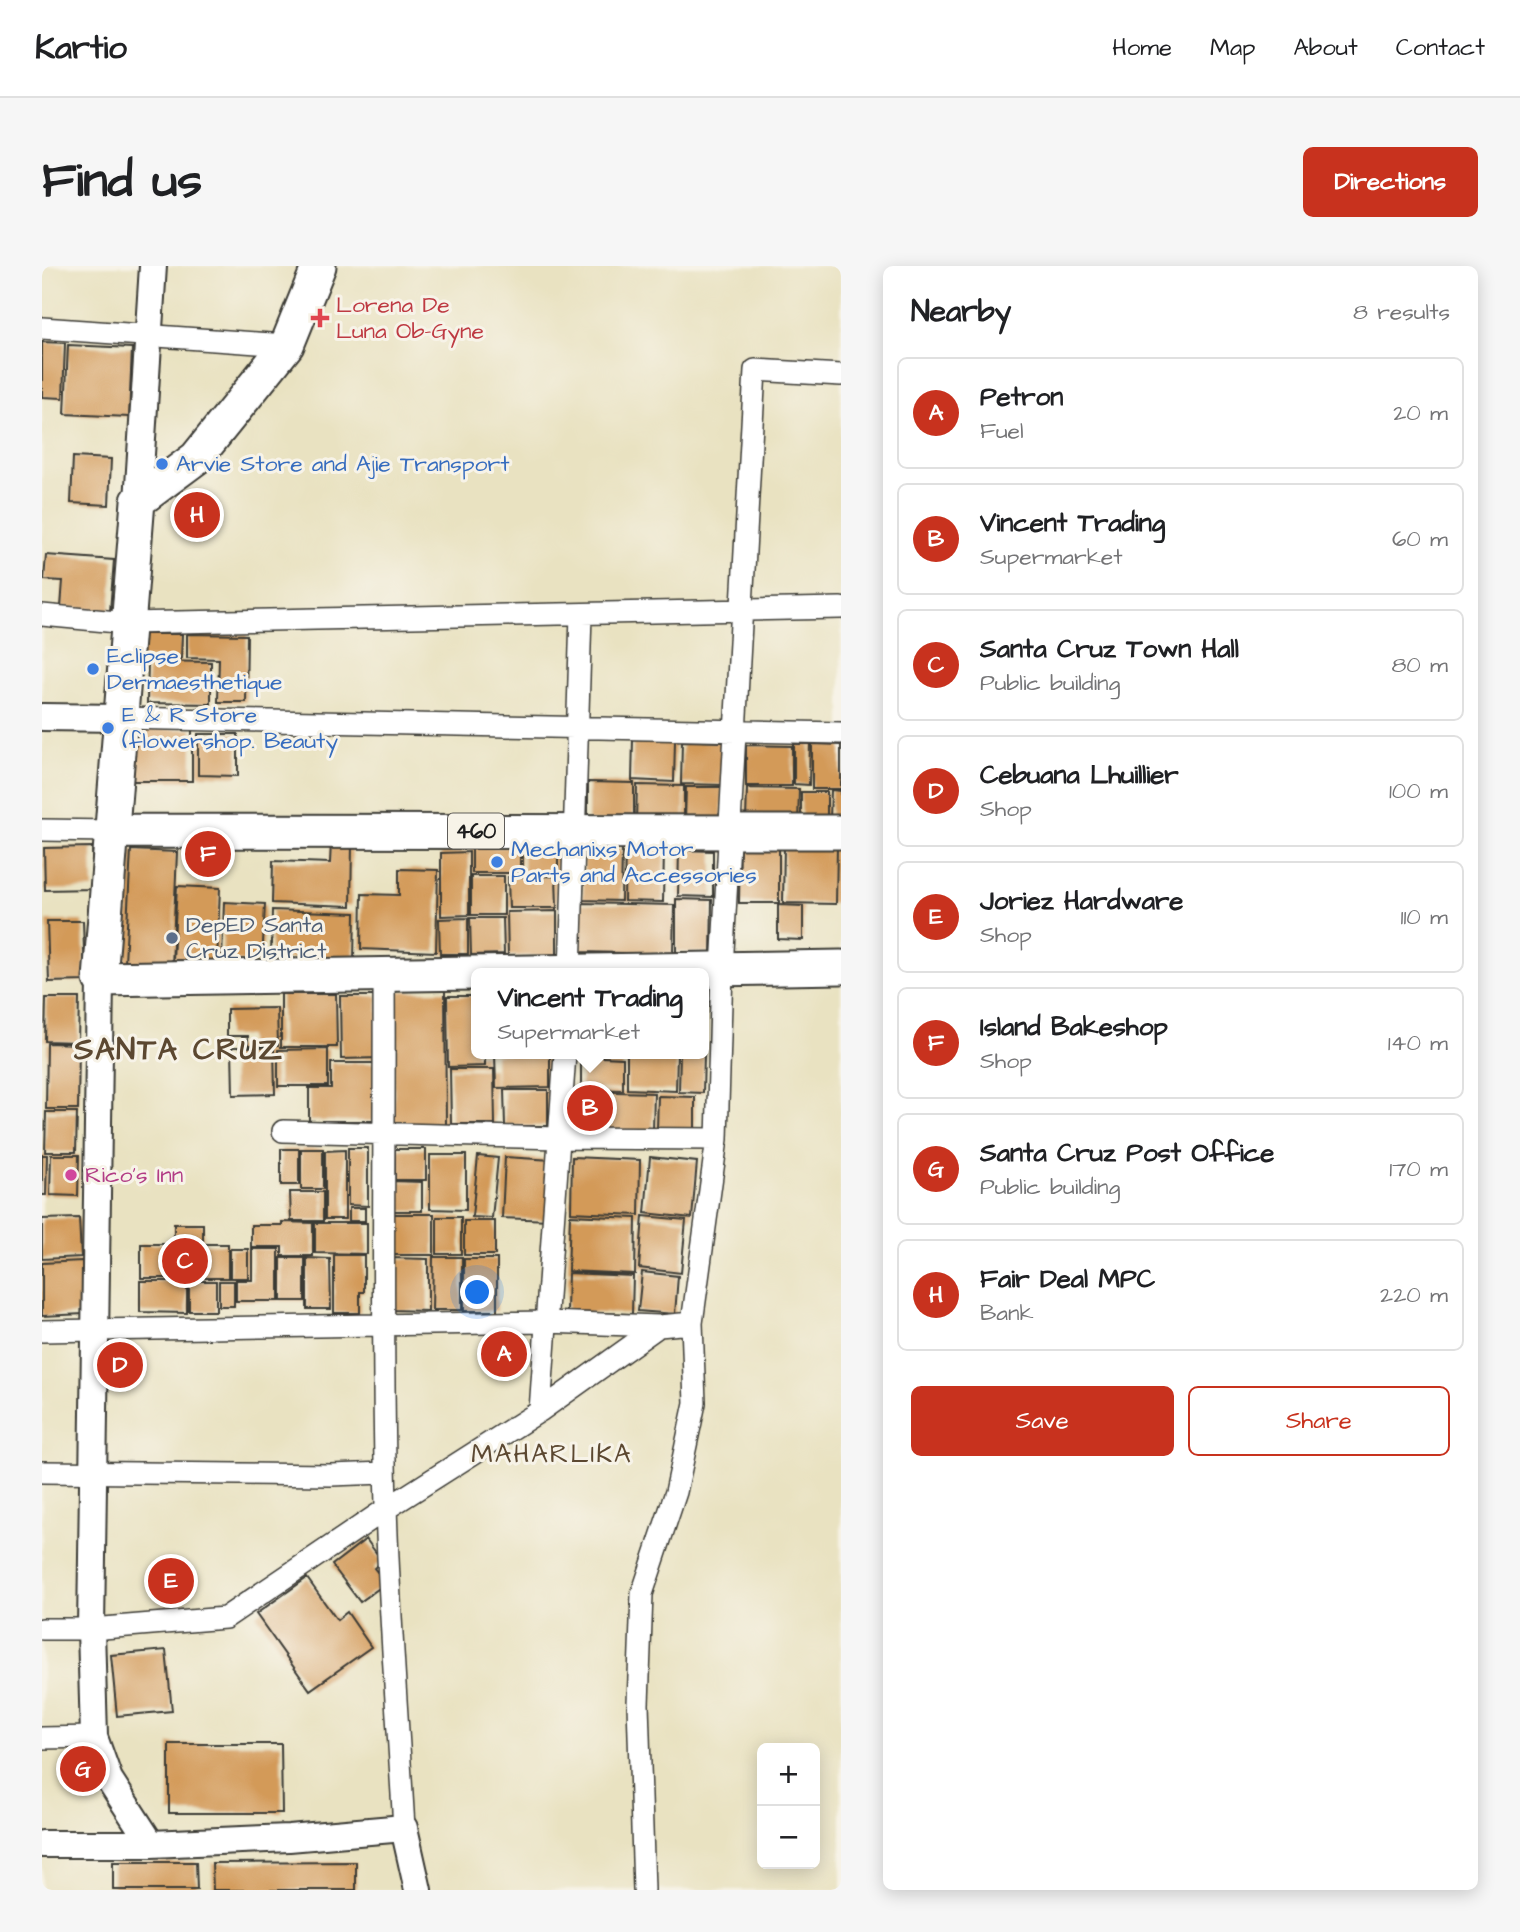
<!DOCTYPE html>
<meta charset="utf-8">
<style>
body{margin:0;font-family:"Architects Daughter",sans-serif;background:#f6f6f6;color:#202124}
.controls{position:absolute;right:21px;bottom:21px;display:grid;overflow:hidden;border-radius:10px;box-shadow:0 4px 18px #0003}
.controls button{width:63px;height:63px;display:grid;place-items:center;padding:0;border:0;border-bottom:2px solid #e0e0e0;background:#fff;color:#202124;font:35px sans-serif}
.you{position:absolute;left:436px;top:1027px;width:24px;height:24px;margin:-18px;border:5px solid #fff;border-radius:50%;background:#1a73e8;box-shadow:0 0 0 10px #1a73e833}
.badge{display:grid;place-items:center;width:46px;height:46px;border-radius:50%;background:#c8321e;color:#fff;font-size:23px;font-weight:700}
.pin{position:absolute;translate:-50% -50%;border:4px solid #fff;box-shadow:0 2px 7px #0006}
.popup{position:absolute;left:429px;top:702px;width:238px;height:91px;box-sizing:border-box;display:grid;place-content:center;border-radius:10px;background:#fff;filter:drop-shadow(0 2px 5px #0005);font-size:23px;white-space:nowrap;color:#757577}
.popup b{font-size:26px;color:#202124}
.popup::after{content:'';position:absolute;left:50%;top:100%;margin-left:-14px;border:14px solid transparent;border-top-color:#fff}
.list{margin:0;padding:0;list-style:none}
h2{display:flex;justify-content:space-between;align-items:center;height:91px;margin:0;padding:0 28px;font-size:30px}
h2 small{font-size:23px;font-weight:400;color:#757577}
.list li{display:grid;grid-template-columns:46px 1fr auto;gap:21px;align-items:center;box-sizing:border-box;height:112px;margin:0 14px 14px;padding:0 14px;border:2px solid #e0e0e0;border-radius:10px}
.list b{display:block;font-size:26px;white-space:nowrap}
.list p{margin:0;font-size:23px;white-space:nowrap;color:#757577}
.list em{font-size:23px;font-style:normal;color:#757577}
.actions{display:flex;gap:14px;padding:21px 28px}
.actions a{flex:1;padding:16px 0;border:2px solid #c8321e;border-radius:10px;text-align:center;font-size:24px;color:#c8321e}
.actions .main{background:#c8321e;color:#fff}
.map{position:relative;flex:none;width:799px;height:1624px;overflow:hidden;border-radius:10px}
header{display:flex;align-items:center;gap:42px;box-sizing:border-box;height:98px;padding:0 35px;background:#fff;border-bottom:2px solid #e0e0e0}
header strong{font-size:33px}
nav{display:flex;gap:38px;margin-inline-start:auto;font-size:24px}
.intro{display:flex;align-items:center;justify-content:space-between;box-sizing:border-box;height:168px;padding:0 42px}
h1{margin:0;font-size:49px}
.button{padding:18px 32px;border-radius:10px;background:#c8321e;color:#fff;font-size:24px;font-weight:700}
main{display:flex;gap:42px;padding:0 42px}
aside{flex:1;background:#fff;border-radius:10px;box-shadow:0 4px 18px #0003}
.map>svg:first-child{display:block}
.building{fill:#d39a58}
.lines{fill:none;stroke-linecap:round;stroke-linejoin:round}
.minor-casing{stroke:#3b3a35;stroke-width:24}
.tertiary-casing{stroke:#3b3a35;stroke-width:30}
.primary-casing{stroke:#3b3a35;stroke-width:37}
.minor{stroke:#fff;stroke-width:21}
.tertiary{stroke:#fff;stroke-width:26}
.primary{stroke:#fff;stroke-width:33}
.health-dot{fill:#e0444e;stroke:#f7f3e8;stroke-width:2.5}
.shop-dot{fill:#3f7fe0;stroke:#f7f3e8;stroke-width:2.5}
.service-dot{fill:#5c6f8a;stroke:#f7f3e8;stroke-width:2.5}
.hotel-dot{fill:#d1479c;stroke:#f7f3e8;stroke-width:2.5}
.labels{text-anchor:middle;dominant-baseline:central;stroke-width:6;stroke-linejoin:round;paint-order:stroke}
.shield{fill:#f7f3e8;stroke:#5e5c59;stroke-width:2}
.shield-label{font-size:21px;font-weight:bold;fill:#1c1c1c}
.health-label{font-size:23px;fill:#be3a42;stroke:#f7f3e8;text-anchor:start}
.shop-label{font-size:23px;fill:#366cbe;stroke:#f7f3e8;text-anchor:start}
.service-label{font-size:23px;fill:#4e5e75;stroke:#f7f3e8;text-anchor:start}
.hotel-label{font-size:23px;fill:#b23c85;stroke:#f7f3e8;text-anchor:start}
.quarter-label{font-size:26px;letter-spacing:2px;fill:#5c4831;stroke:#f7f3e8}
.district-label{font-size:30px;font-weight:bold;letter-spacing:2px;fill:#5c4831;stroke:#f7f3e8}
</style>
<header>
<strong>Kartio</strong>
<nav><a>Home</a><a>Map</a><a>About</a><a>Contact</a></nav>
</header>
<div class="intro"><h1>Find us</h1><a class="button">Directions</a></div>
<main>
<div class="map">
<svg width="799" height="1624" viewBox="0 0 799 1624">
<rect width="100%" height="100%" fill="#f7f3e8"/>
<filter id="ink" filterUnits="userSpaceOnUse"><feTurbulence type="fractalNoise" baseFrequency=".0143" numOctaves="2"/><feDisplacementMap in="SourceGraphic" scale="14" xChannelSelector="R" yChannelSelector="G"/><feConvolveMatrix kernelMatrix="1 2 1 2 8 2 1 2 1" color-interpolation-filters="sRGB"/></filter>
<filter id="wash" filterUnits="userSpaceOnUse"><feTurbulence type="fractalNoise" baseFrequency=".00686" numOctaves="4" result="noise"/><feDisplacementMap in="SourceGraphic" scale="28" xChannelSelector="R" yChannelSelector="G"/><feGaussianBlur stdDeviation="1.57" result="paint"/><feColorMatrix in="noise" values="0 0 0 0 0 0 0 0 0 0 0 0 0 0 0 0 0 1.4 0 .05"/><feComposite in="paint" operator="in"/></filter>
<g filter="url(#wash)">
<rect width="100%" height="100%" fill="#e9e2c1"/>
<g id="blocks">
<!-- building -->
<path class="building" d="M0,76L23,77L21,132L0,131Z
M26,79L90,82L87,151L23,148Z
M31,191L69,193L67,239L29,237Z
M4,289L72,294L68,345L19,341L21,315L2,314Z
M97,368H140L139,393L96,392Z
M145,368L205,369L204,436H176L177,393L145,392Z
M106,395L169,396V438L105,437Z
M91,463H150V515H91Z
M156,468H196V510L156,509Z
M591,473L633,474L632,516L590,514Z
M640,475L683,476L682,519L639,518Z
M752,478H768L767,519L752,518Z
M770,478L799,479V523H770Z
M704,479L750,480V520H704Z
M546,516L592,517V556L546,555Z
M595,519L642,520V557L594,556Z
M644,521H681L680,557L643,556Z
M705,522L757,523L756,557L704,555Z
M789,524L799,525V553H788Z
M759,526H785V554L759,553Z
M289,577L310,578L309,640L230,637L231,595L288,597Z
M698,577L737,578V637H697Z
M742,579L795,580L794,638L741,637Z
M516,580V607H481V581Z
M50,581L51,623L3,624L2,582Z
M430,581H478V607H430Z
M542,582L580,583L579,635L541,634Z
M583,582H622L621,636L582,635Z
M89,584L135,586L130,700L83,697Z
M637,584L671,585V631L636,630Z
M427,586V649L399,650V587Z
M357,603L396,604L394,686L319,683L320,628L357,629Z
M429,610H462V649H429Z
M514,610L515,642H467L466,611Z
M135,620L178,622L175,696L131,694Z
M634,633L670,634L669,687L634,686Z
M182,636L223,638L220,697L180,694Z
M538,637L632,639L631,688L538,686Z
M736,639L761,640V674L736,673Z
M230,644L313,647L312,694L229,692Z
M515,645V690H466L465,646Z
M426,652V688H398L397,653Z
M428,652H461L462,688L429,689Z
M5,655H41L43,715L7,716Z
M351,725H403L404,859H352Z
M239,728H294L295,781H239Z
M298,730H336L337,792L299,793Z
M405,730H434V788H443V800L406,801Z
M4,732H37L36,776L3,775Z
M235,742L236,779H206V770H185V743Z
M5,777L37,778L36,843H4Z
M190,781H232L233,828L191,829Z
M286,783V820H236V784Z
M453,788H508V821L454,822Z
M585,788H635L634,825L585,823Z
M638,788H662L661,827L637,826Z
M539,790L581,792V824L539,823Z
M289,797H340L341,855H267V822H289Z
M408,803H452L453,858H409Z
M462,824H506V860H463Z
M534,825L612,827L611,865L533,863Z
M616,830L653,831V865L615,864Z
M4,846H35L34,886H3Z
M306,882H326V940L306,939Z
M239,883H257V919H239Z
M259,883H281V923H259Z
M353,883H384V914H353Z
M303,884V953H283V885Z
M0,889H5L4,929H0Z
M9,889H37L36,930L8,929Z
M388,889H424V944L388,943Z
M436,890L456,892L450,952L430,951Z
M463,891L510,894L507,954L460,952Z
M530,891L598,894L597,949L529,946Z
M608,891L655,896L650,952L603,947Z
M350,915L380,916V945H350Z
M248,926H281V955H249Z
M307,942H323V955H307Z
M349,948H392V989H349Z
M528,949L594,952L593,1008L526,1005Z
M601,950L644,954L639,1007L597,1002Z
M395,951H419V988H395Z
M37,952L39,991L0,993V953Z
M422,955H453V989H422Z
M240,956L271,957V990H240V981H209V959H240Z
M273,957H325V988L273,987Z
M132,958H161V978H186V1012H99V978H132Z
M188,983H206V1012H188Z
M210,983H237V1035H194V1014H210Z
M292,989H322V1026H318V1047H292Z
M391,991H420V1044H390Z
M239,992H263V1035H239Z
M265,992L288,993L289,1043H265Z
M348,992L386,993V1045L348,1044Z
M422,993H455V1045H422Z
M40,995L42,1048L0,1050V997Z
M600,1006L636,1010L633,1048L596,1045Z
M526,1007L591,1010L590,1048L525,1046Z
M98,1015H145V1047L98,1046Z
M147,1015H174V1045H147Z
M177,1015H192V1040H177Z
M324,1273L340,1295L332,1302L344,1317L318,1336L290,1299Z
M265,1312L295,1354L305,1346L329,1381L268,1424L214,1348Z
M124,1384L130,1445L75,1450L69,1389Z
M127,1478H239L240,1547H127Z
M71,1596H154L155,1624H71Z
M314,1596V1624H171L170,1597Z"/>
</g>
</g>
<g filter="url(#ink)">
<use href="#blocks" fill-opacity="0" stroke="#3b3a35" stroke-width="2"/>
<g class="lines">
<defs>
<path id="minor" d="M0,62L245,79
M0,349L86,357L799,342
M79,452L799,467
M0,564L69,565
M528,707L539,348
M342,709C343,886 339,1062 344,1239C347,1347 356,1455 362,1562
M241,865L517,872L675,873
M0,1065L504,1056L617,1060L650,1057
M498,1145L523,788
M0,1206L289,1209L343,1207
M0,1363H49L183,1352L344,1243L498,1145L617,1060
M0,1472L52,1471
M602,1624L596,1438L600,1328L634,1226L653,1137L650,1057L675,873L680,703L713,104L799,109"/>
<path id="tertiary" d="M96,235L111,0
M0,451L79,452
M58,713L49,1363L52,1471L67,1513L109,1578
M0,1578H109L247,1572L362,1562L376,1624"/>
<path id="primary" d="M277,0L245,79L154,192L96,235L58,713L799,701
M69,565L799,566"/>
</defs>
<!-- minor casing -->
<use href="#minor" class="minor-casing"/>
<!-- tertiary casing -->
<use href="#tertiary" class="tertiary-casing"/>
<!-- primary casing -->
<use href="#primary" class="primary-casing"/>
<!-- minor -->
<use href="#minor" class="minor"/>
<!-- tertiary -->
<use href="#tertiary" class="tertiary"/>
<!-- primary -->
<use href="#primary" class="primary"/>
</g>
</g>
<!-- markers -->
<path class="health-dot" d="M274.5 41.5h7v7h7v7h-7v7h-7v-7h-7v-7h7z"/>
<g class="shop-dot">
<circle cx="120" cy="198" r="7"/>
<circle cx="51" cy="403" r="7"/>
<circle cx="66" cy="462" r="7"/>
<circle cx="455" cy="596" r="7"/>
</g>
<circle class="service-dot" cx="130" cy="672" r="7"/>
<circle class="hotel-dot" cx="29" cy="909" r="7"/>
<g class="labels">
<!-- shield labels -->
<rect class="shield" x="406" y="547.5" width="56" height="35" rx="5"/>
<g class="shield-label">
<text x="434" y="565">460</text>
</g>
<!-- health labels -->
<g class="health-label">
<text x="294" y="39">Lorena De<tspan x="294" dy="26">Luna Ob-Gyne</tspan></text>
</g>
<!-- shop labels -->
<g class="shop-label">
<text x="134" y="198">Arvie Store and Ajie Transport</text>
<text x="65" y="390">Eclipse<tspan x="65" dy="26">Dermaesthetique</tspan></text>
<text x="80" y="449">E &amp; R Store<tspan x="80" dy="26">(flowershop. Beauty</tspan></text>
<text x="469" y="583">Mechanixs Motor<tspan x="469" dy="26">Parts and Accessories</tspan></text>
</g>
<!-- service labels -->
<g class="service-label">
<text x="144" y="659">DepED Santa<tspan x="144" dy="26">Cruz District</tspan></text>
</g>
<!-- hotel labels -->
<g class="hotel-label">
<text x="43" y="909">Rico's Inn</text>
</g>
<!-- quarter labels -->
<g class="quarter-label">
<text x="510" y="1188">MAHARLIKA</text>
</g>
<!-- district labels -->
<g class="district-label">
<text x="137" y="784">SANTA CRUZ</text>
</g>
</g>
</svg>
<div class="controls">
<button>+</button>
<button>−</button>
</div>
<div class="you"></div>
<div class="pin badge" style="left:462px;top:1088px">A</div>
<div class="pin badge" style="left:548px;top:842px">B</div>
<div class="popup"><b>Vincent Trading</b>Supermarket</div>
<div class="pin badge" style="left:143px;top:995px">C</div>
<div class="pin badge" style="left:78px;top:1099px">D</div>
<div class="pin badge" style="left:129px;top:1315px">E</div>
<div class="pin badge" style="left:166px;top:588px">F</div>
<div class="pin badge" style="left:41px;top:1503px">G</div>
<div class="pin badge" style="left:155px;top:249px">H</div>
</div>
<aside>
<h2>Nearby<small>8 results</small></h2>
<ul class="list">
<li><span class="badge">A</span><div><b>Petron</b><p>Fuel</p></div><em>20 m</em></li>
<li><span class="badge">B</span><div><b>Vincent Trading</b><p>Supermarket</p></div><em>60 m</em></li>
<li><span class="badge">C</span><div><b>Santa Cruz Town Hall</b><p>Public building</p></div><em>80 m</em></li>
<li><span class="badge">D</span><div><b>Cebuana Lhuillier</b><p>Shop</p></div><em>100 m</em></li>
<li><span class="badge">E</span><div><b>Joriez Hardware</b><p>Shop</p></div><em>110 m</em></li>
<li><span class="badge">F</span><div><b>Island Bakeshop</b><p>Shop</p></div><em>140 m</em></li>
<li><span class="badge">G</span><div><b>Santa Cruz Post Office</b><p>Public building</p></div><em>170 m</em></li>
<li><span class="badge">H</span><div><b>Fair Deal MPC</b><p>Bank</p></div><em>220 m</em></li>
</ul>
<div class="actions"><a class="main">Save</a><a>Share</a></div>
</aside>
</main>
